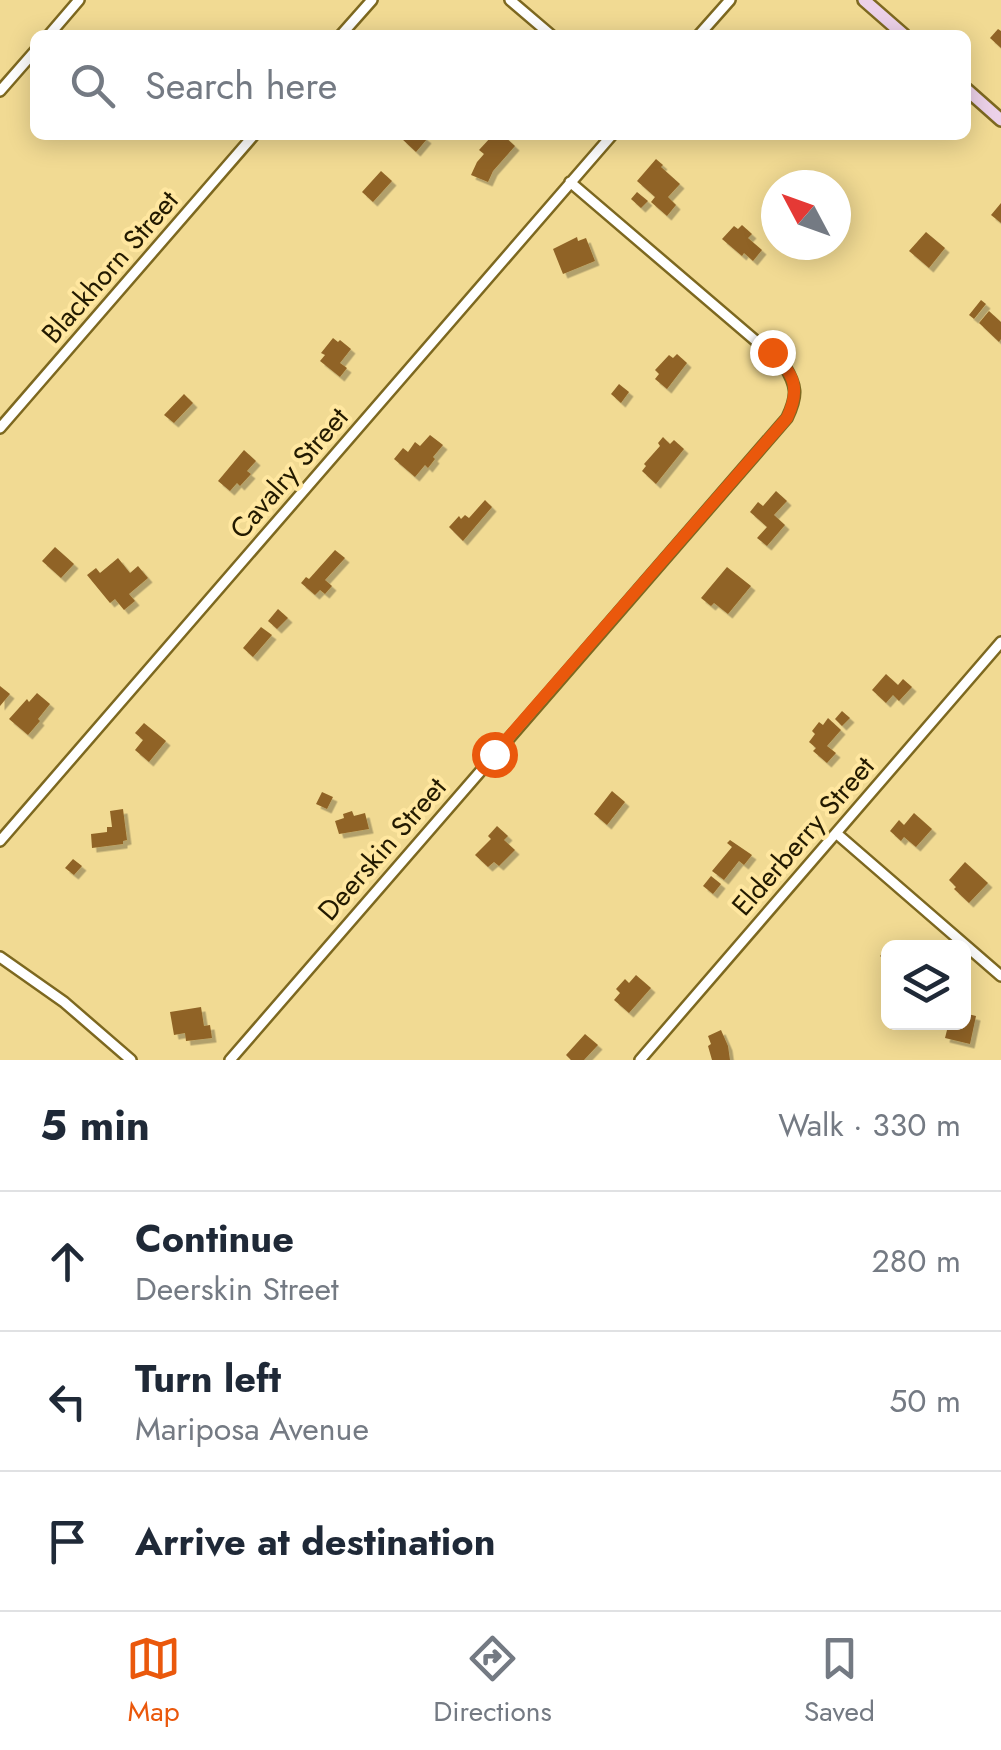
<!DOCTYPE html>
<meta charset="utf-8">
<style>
body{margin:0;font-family:Jost,sans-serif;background:#f6f6f7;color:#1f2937}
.controls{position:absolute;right:30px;bottom:30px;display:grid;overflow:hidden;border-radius:15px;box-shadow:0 5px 25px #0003}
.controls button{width:90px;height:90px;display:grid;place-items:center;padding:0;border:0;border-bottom:2px solid #e0e1e3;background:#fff;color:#1f2937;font:50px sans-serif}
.compass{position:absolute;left:761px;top:170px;width:90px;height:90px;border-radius:50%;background:#fff;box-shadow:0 5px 25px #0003;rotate:311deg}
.stop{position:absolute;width:30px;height:30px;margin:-22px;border:8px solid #ea580c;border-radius:50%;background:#fff}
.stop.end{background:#ea580c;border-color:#fff;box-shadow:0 2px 10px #0008}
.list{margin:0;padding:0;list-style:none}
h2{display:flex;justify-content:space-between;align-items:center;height:130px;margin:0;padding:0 40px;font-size:42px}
h2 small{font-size:32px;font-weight:400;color:#747a83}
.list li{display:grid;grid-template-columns:65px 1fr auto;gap:30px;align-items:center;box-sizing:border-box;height:140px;padding:0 40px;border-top:2px solid #e0e1e3}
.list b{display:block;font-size:38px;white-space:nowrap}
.list p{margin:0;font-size:32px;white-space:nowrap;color:#747a83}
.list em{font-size:32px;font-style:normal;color:#747a83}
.icon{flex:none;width:55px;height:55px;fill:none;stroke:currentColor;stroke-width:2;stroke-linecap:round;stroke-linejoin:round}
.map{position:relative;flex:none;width:1001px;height:1060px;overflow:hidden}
.search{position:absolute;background:#fff;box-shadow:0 5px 25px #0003;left:30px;right:30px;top:30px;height:110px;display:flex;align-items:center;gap:25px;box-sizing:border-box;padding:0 35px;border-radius:15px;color:#747a83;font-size:38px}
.sheet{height:550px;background:#fff}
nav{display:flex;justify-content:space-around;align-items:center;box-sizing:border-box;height:140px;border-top:2px solid #e0e1e3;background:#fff;font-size:28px;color:#747a83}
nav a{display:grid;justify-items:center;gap:5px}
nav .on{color:#ea580c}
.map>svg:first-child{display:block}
.building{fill:#906426;filter:url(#shadow)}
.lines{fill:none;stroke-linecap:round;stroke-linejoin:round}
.minor-casing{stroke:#7d6820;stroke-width:14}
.secondary-casing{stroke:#7d6820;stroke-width:16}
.minor{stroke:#fff;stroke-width:9}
.secondary{stroke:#ecd1e9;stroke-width:11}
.route{stroke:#ea580c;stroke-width:12}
.labels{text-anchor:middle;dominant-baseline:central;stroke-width:8;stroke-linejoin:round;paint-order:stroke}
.street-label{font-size:28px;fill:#231a00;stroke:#ffe7a0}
</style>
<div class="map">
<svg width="1001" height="1060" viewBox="0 0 1001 1060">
<defs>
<filter id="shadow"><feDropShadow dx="4.5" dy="4.5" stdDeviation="0" flood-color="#0004"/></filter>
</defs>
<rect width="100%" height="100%" fill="#f1da93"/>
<!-- building -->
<path class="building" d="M998,29L1001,31V48L990,38Z
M405,135H422L427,139L416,152L402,139Z
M499,135H503L515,146L493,171L488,182L471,175L477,162L484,154L479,150L491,137L495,140Z
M656,159L663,165L661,167L680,184L668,197L676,205L667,216L651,202L655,197L637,181Z
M381,171L392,181L373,202L362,192Z
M637,192L648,201L641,208L631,199Z
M1001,203V223L991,215Z
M742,225L752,234L748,238L762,250L753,261L744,253L742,256L722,239L734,226L738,229Z
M926,232L945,248L929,268L909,251Z
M577,237L578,241L586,238L595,261L563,274L553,249Z
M981,300L986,304L974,319L969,315Z
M989,311L1001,322V339L999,342L979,323Z
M333,338L338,342L340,340L351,349L340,363L347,368L340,377L320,361L325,355L321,353Z
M677,354L687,363L667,389L655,379L659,374L655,370L669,355L673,358Z
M619,384L629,392L621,403L611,394Z
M184,394L193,403L174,423L164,415Z
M430,435L443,445L433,457L435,459L428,468L425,465L415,477L394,459L403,448L408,452L415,442L420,446Z
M663,437L670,444L674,440L684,449L656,484L642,471L646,466L644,464L660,446L658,443Z
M244,450L256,461L247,471L251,474L240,486L237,483L230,491L218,481Z
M776,491L787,501L774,515L785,525L767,546L757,538L767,527L750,512L758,502L763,506Z
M485,500L492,507L463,541L449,527L459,516L461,519L465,515L469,518Z
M55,547L74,564L61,578L42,561Z
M335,550L345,558L325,580L332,586L325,594L320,590L315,595L301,583L306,577L309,579Z
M118,558L130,573L138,566L148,578L129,594L135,601L124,610L115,599L110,603L87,575L96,568L100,573Z
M727,567L751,586L728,614L714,603L711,606L701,598Z
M278,609L288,618L277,629L268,621Z
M261,627L272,635L253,657L243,648Z
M886,674L898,685L903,679L912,687L899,701L893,695L886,703L872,690Z
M0,686L10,694L0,706Z
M37,693L50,704L38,719L40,721L28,735L9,719L27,699L29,702Z
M842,711L850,718L842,726L835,719Z
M828,718L841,730L827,746L836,753L827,763L813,751L816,748L809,742L815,734L812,731L819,722L823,725Z
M144,723L166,741L149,762L135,750L143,740L135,733Z
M612,791L625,802L607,825L594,814Z
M322,792L333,797L327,809L316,804Z
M123,809L127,840L123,841V844L92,848L91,834L107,832V827H112L110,811Z
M352,811L354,816L365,813L369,829L339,834L335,821L344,818L343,814Z
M914,813L932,829L916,847L904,837L901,841L890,831L899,820L904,825Z
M497,826L508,836L504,840L515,850L499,866L494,862L488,867L475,855L491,839L488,836Z
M730,840L752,855L744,865L739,861L724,880L712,871L732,847L727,843Z
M73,859L82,866L74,875L65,868Z
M965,862L988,883L969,903L954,889L956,887L949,880Z
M711,876L721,884L713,894L703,886Z
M892,943L898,948H888V970L883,965L886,961L880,956Z
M636,975L651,988L629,1013L614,1000L620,993L616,989L625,979L629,983Z
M201,1007L204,1026L210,1025L212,1038L186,1041L185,1033L174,1035L170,1012Z
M964,1013L976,1016L970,1044L945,1038L949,1022H964Z
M721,1030L728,1046L730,1060H712L708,1046L711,1044L708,1036Z
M585,1034L598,1045L584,1060H571L566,1055Z"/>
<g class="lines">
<defs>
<path id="minor" d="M510,0L551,35
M49,35L79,0
M341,35L372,0
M699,35L730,0
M0,91L35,51
M0,428L254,135
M836,833L1001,976
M0,841L612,135
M0,957L64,1002L131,1060
M230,1060L787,418C798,395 797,386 784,365L570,182
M640,1060L1001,642"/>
<path id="secondary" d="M864,0L904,35
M966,89L1001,120"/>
</defs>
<!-- minor casing -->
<use href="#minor" class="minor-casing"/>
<!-- secondary casing -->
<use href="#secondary" class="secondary-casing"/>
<!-- minor -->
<use href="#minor" class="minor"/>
<!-- secondary -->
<use href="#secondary" class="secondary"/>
</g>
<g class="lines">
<!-- route -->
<path class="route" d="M494,754L787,418C801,388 794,374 772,352"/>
</g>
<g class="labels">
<!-- street labels -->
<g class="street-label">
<text transform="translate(110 267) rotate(-49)">Blackhorn Street</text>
<text transform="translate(289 473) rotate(-49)">Cavalry Street</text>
<text transform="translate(803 836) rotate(-49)">Elderberry Street</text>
<text transform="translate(382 849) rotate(-49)">Deerskin Street</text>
</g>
</g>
</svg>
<div class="controls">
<button><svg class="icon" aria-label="layers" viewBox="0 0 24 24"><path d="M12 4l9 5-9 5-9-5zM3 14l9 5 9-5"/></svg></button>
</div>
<svg class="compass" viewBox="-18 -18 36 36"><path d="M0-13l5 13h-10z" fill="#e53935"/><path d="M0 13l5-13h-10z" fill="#747a83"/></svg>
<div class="stop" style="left:494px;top:754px"></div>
<div class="stop end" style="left:772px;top:352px"></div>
<div class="search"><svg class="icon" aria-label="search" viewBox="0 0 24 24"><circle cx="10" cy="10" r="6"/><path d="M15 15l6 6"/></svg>Search here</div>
</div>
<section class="sheet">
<h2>5 min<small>Walk · 330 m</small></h2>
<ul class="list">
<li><svg class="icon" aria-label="ahead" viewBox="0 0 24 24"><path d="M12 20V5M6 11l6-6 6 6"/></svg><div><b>Continue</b><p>Deerskin Street</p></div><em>280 m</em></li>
<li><svg class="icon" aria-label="left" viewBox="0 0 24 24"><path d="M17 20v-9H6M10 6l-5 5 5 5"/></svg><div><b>Turn left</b><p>Mariposa Avenue</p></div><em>50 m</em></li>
<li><svg class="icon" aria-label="arrive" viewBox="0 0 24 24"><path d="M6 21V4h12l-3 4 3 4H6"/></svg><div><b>Arrive at destination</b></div></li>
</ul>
</section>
<nav>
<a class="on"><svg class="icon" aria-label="map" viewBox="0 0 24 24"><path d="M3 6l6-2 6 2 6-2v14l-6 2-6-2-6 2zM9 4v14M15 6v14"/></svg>Map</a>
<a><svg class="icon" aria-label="directions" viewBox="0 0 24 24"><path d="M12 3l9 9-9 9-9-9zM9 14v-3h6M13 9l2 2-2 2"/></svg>Directions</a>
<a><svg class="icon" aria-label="saved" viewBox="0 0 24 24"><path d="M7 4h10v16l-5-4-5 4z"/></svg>Saved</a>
</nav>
